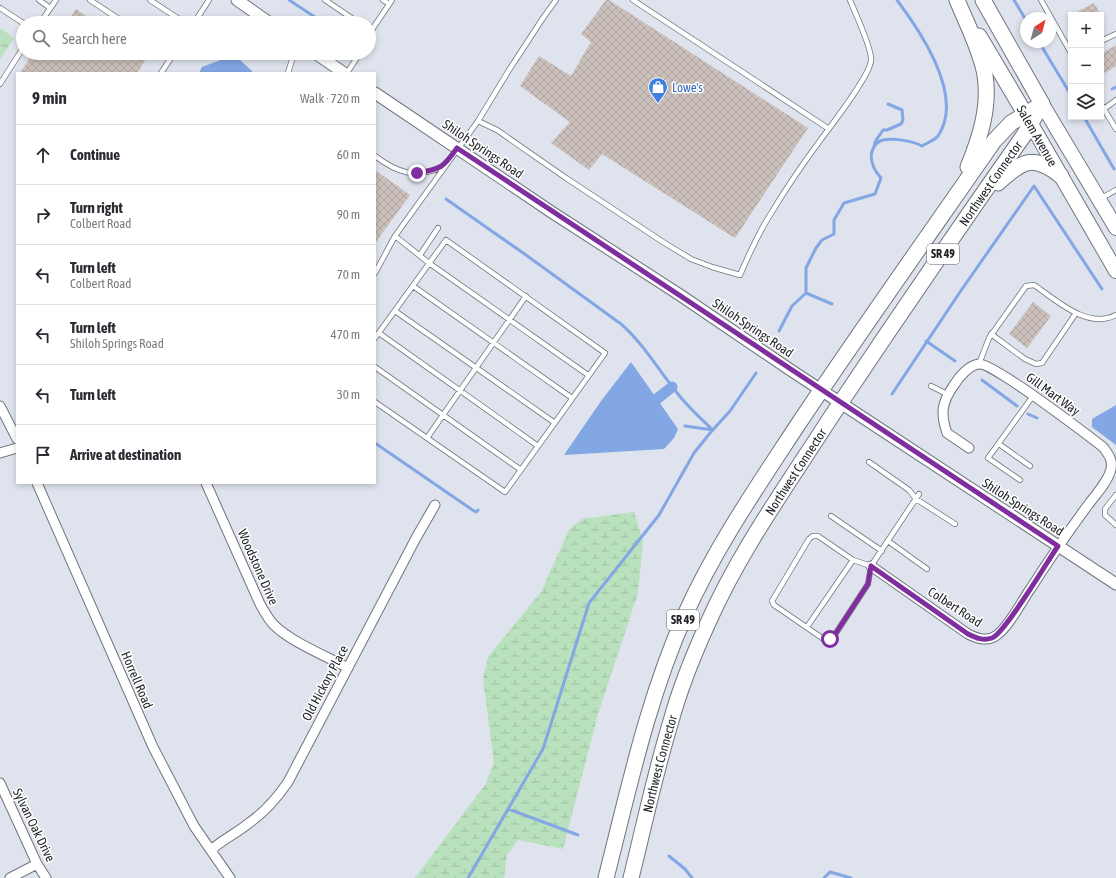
<!DOCTYPE html>
<meta charset="utf-8">
<style>
body{margin:0;font-family:"Asap Condensed",sans-serif;background:#f7f7f7;color:#2b2b33}
.controls{position:absolute;right:12px;top:12px;display:grid;overflow:hidden;border-radius:0px;box-shadow:0 2px 6px #0003}
.controls button{width:36px;height:36px;display:grid;place-items:center;padding:0;border:0;border-bottom:1px solid #e1e1e2;background:#fff;color:#2b2b33;font:20px sans-serif}
.compass{position:absolute;left:1020px;top:12px;width:36px;height:36px;border-radius:50%;background:#fff;box-shadow:0 2px 6px #0003;rotate:36deg}
.stop{position:absolute;width:12px;height:12px;margin:-9px;border:3px solid #7f2e9e;border-radius:50%;background:#fff}
.stop.end{background:#7f2e9e;border-color:#fff;box-shadow:0 1px 4px #0008}
.list{margin:0;padding:0;list-style:none}
h2{display:flex;justify-content:space-between;align-items:center;height:52px;margin:0;padding:0 16px;font-size:17px}
h2 small{font-size:13px;font-weight:400;color:#7c7c81}
.list li{display:grid;grid-template-columns:26px 1fr auto;gap:12px;align-items:center;box-sizing:border-box;height:60px;padding:0 16px;border-top:1px solid #e1e1e2}
.list b{display:block;font-size:15px;white-space:nowrap}
.list p{margin:0;font-size:13px;white-space:nowrap;color:#7c7c81}
.list em{font-size:13px;font-style:normal;color:#7c7c81}
.icon{flex:none;width:22px;height:22px;fill:none;stroke:currentColor;stroke-width:2;stroke-linecap:round;stroke-linejoin:round}
.map{position:relative;flex:none;width:1116px;height:878px;overflow:hidden}
.search{position:absolute;background:#fff;box-shadow:0 2px 6px #0003;left:16px;top:16px;width:360px;height:44px;display:flex;align-items:center;gap:10px;box-sizing:border-box;padding:0 14px;border-radius:22px;color:#7c7c81;font-size:15px}
.panel{position:absolute;background:#fff;box-shadow:0 2px 6px #0003;left:16px;top:72px;width:360px;height:412px;border-radius:0px}
.map>svg:first-child{display:block}
.wetland{fill:url(#wetland-marsh)}
.park{fill:url(#park-tufts)}
.water{fill:#83a6e4}
.lines{fill:none;stroke-linecap:round;stroke-linejoin:round}
.stream{stroke:#83a6e4;stroke-width:3}
.canal{stroke:#83a6e4;stroke-width:11}
.building{fill:url(#building-cross-hatch)}
.service-casing{stroke:#70757d;stroke-width:6}
.minor-casing{stroke:#70757d;stroke-width:11}
.tertiary-casing{stroke:#70757d;stroke-width:13}
.primary-casing{stroke:#70757d;stroke-width:16}
.trunk-casing{stroke:#70757d;stroke-width:17}
.service{stroke:#fff;stroke-width:4.5}
.minor{stroke:#fff;stroke-width:9}
.tertiary{stroke:#fff;stroke-width:11}
.primary{stroke:#fff;stroke-width:14}
.trunk{stroke:#fff;stroke-width:15}
.route{stroke:#7f2e9e;stroke-width:5}
.labels{text-anchor:middle;dominant-baseline:central;stroke-width:3;stroke-linejoin:round;paint-order:stroke}
.shield{fill:#fff;stroke:#626466;stroke-width:1}
.shield-label{font-size:12px;font-weight:bold;fill:#1f2125}
.shop-label{font-size:13px;fill:#366cbe;stroke:#fff;text-anchor:start}
.street-label{font-size:13px;fill:#1f2125;stroke:#fff}
</style>
<div class="map">
<svg width="1116" height="878" viewBox="0 0 1116 878">
<defs>
<pattern id="wetland-marsh" width="20" height="14" patternUnits="userSpaceOnUse"><rect width="20" height="14" fill="#b9e1be"/><path d="M1 5h8M5 5V1M11 12h8M15 12V8" fill="none" stroke="#9fc1a3"/></pattern>
<pattern id="park-tufts" width="24" height="20" patternUnits="userSpaceOnUse"><rect width="24" height="20" fill="#b9e1be"/><path d="M3 7l-1-3M5 7V3M7 7l1-3M15 17l-1-3M17 17v-4M19 17l1-3" fill="none" stroke="#9fc1a3"/></pattern>
<pattern id="building-cross-hatch" width="8" height="8" patternUnits="userSpaceOnUse"><rect width="8" height="8" fill="#cbc0bb"/><path d="M0 0l8 8M0 8l8-8" fill="none" stroke="#aea5a1"/></pattern>
</defs>
<rect width="100%" height="100%" fill="#dee3ed"/>
<!-- wetland -->
<path class="wetland" d="M634,512L643,541L638,593L598,714L563,849L518,840L507,855L504,878H415L485,785L494,763L483,679L488,657L541,592L569,530L582,519Z"/>
<!-- park -->
<path class="park" d="M0,28L14,38L0,59Z"/>
<!-- water -->
<path class="water" d="M233,57L239,59L254,73H199L202,67L226,58Z
M631,362L678,429L674,438L664,449L564,455L601,401Z
M1116,405V445L1092,427V419Z"/>
<g class="lines">
<!-- stream -->
<path class="stream" d="M289,0L324,23
M1014,0L1026,20
M1039,42L1071,95
M1112,89L1116,87
M1084,117L1114,169
M874,147L875,142L883,130H887L901,124L903,120L902,110L888,104
M446,199L526,255L621,324C644,344 659,371 678,394C688,407 701,419 713,430
M806,293L832,304
M779,331L792,306L806,293V268L816,248L822,240L834,234V220L844,203L875,194L881,178C878,174 874,170 873,165C869,156 872,143 883,140C894,138 913,141 922,146C927,143 935,140 938,136C965,96 921,32 897,0
M926,341L955,361
M982,380L1017,406
M892,394L960,292L1034,186L1102,289
M1028,414L1037,418
M685,426L713,430
M375,443L474,511L476,512L478,510
M508,809L578,835
M669,856L685,869L692,878
M468,878L543,749L589,603L659,515L694,453L710,433L730,411L756,373
M824,878L830,872L851,878"/>
<!-- canal -->
<path class="canal" d="M653,402L672,387"/>
</g>
<!-- building -->
<path class="building" d="M606,0H609L808,128L735,238L602,154L589,170L551,143L570,122L520,86L539,56L571,76L591,42L581,34Z
M1094,3L1101,15H1071Z
M76,9L97,23H67Z
M1116,45V66L1105,73L1101,67V54Z
M33,53H144L148,56L137,73H20Z
M375,170L410,195L375,243Z
M1033,302L1051,316L1027,348L1009,334Z"/>
<g class="lines">
<defs>
<path id="service" d="M39,0L50,8
M90,0L125,23
M150,0L185,23
M325,0L359,23
M383,0L389,4
M633,0L829,129
M1041,0L1071,53
M0,8L23,23
M40,23L56,0
M194,23L209,0
M369,34L392,0
M1101,41L1116,34
M161,73L173,55
M288,73L294,53
M347,73L360,53
M0,84L23,48
M1101,104L1116,129
M1104,109L1116,100
M478,121L497,130L566,178L663,242L691,259L712,267L740,275C749,254 758,234 770,215C785,190 802,165 819,142C829,128 871,75 871,60C872,48 855,13 850,0
M375,156C398,173 415,179 442,167
M1100,199L1116,190
M395,236L429,263L588,375
M420,255L438,228
M375,273L395,236L478,121L509,70L543,18L556,0
M413,286L572,398
M395,311L555,423
M379,333L538,446
M991,334L1025,359L1036,364L1042,363L1076,313
M375,338L446,240L605,353L505,492L375,402
M979,364L989,338L1026,286L1034,285C1056,300 1088,330 1116,315
M375,367L521,470
M931,386L947,394
M427,438L526,296
M999,444L1030,466
M869,462L909,490L916,499L955,524
M1020,480L988,458L1033,396
M1116,495L1105,509V515L1116,525
M831,516L882,551
M888,541L927,569
M871,566L853,560L818,536H813L809,539L772,601L774,605L825,640L830,639L834,636L868,584L871,566L919,494
M807,627L853,560"/>
<path id="minor" d="M0,406L17,439
M0,453L17,448
M37,483L153,747L194,826L230,878
M206,483L260,604C264,611 268,619 274,625C291,642 326,656 348,668
M871,566L968,634C978,639 988,642 997,635C1010,625 1021,602 1031,588C1049,560 1068,532 1088,505C1096,494 1108,482 1111,469C1113,459 1108,454 1103,447C1086,434 992,362 979,364C969,365 959,377 954,385C942,402 940,413 947,433L969,448
M0,783L37,864L46,878
M211,850C222,840 237,833 249,823C265,812 277,798 288,782L416,538L435,505
M10,878L37,864"/>
<path id="tertiary" d="M237,0L270,23
M315,53L344,73
M375,93L553,213L680,295L789,369L1116,584"/>
<path id="primary" d="M1042,104L1116,228
M1031,124L1116,271"/>
<g id="trunk">
<path d="M957,0C966,22 981,51 985,75C990,107 980,138 968,167"/>
<path d="M983,0L1042,104"/>
<path d="M979,36L1030,122"/>
<path d="M998,183C1023,160 1033,154 1061,176"/>
<path d="M606,878C629,788 647,701 685,615C715,548 757,487 797,426C861,330 928,236 994,141L1011,123L1042,104"/>
<path id="s1" d="M631,878C644,826 655,773 671,721C680,688 693,656 707,625C739,552 786,487 829,420C893,324 958,229 1024,135L1042,104"/>
</g>
</defs>
<!-- service casing -->
<use href="#service" class="service-casing"/>
<!-- minor casing -->
<use href="#minor" class="minor-casing"/>
<!-- tertiary casing -->
<use href="#tertiary" class="tertiary-casing"/>
<!-- primary casing -->
<use href="#primary" class="primary-casing"/>
<!-- trunk casing -->
<use href="#trunk" class="trunk-casing"/>
<!-- service -->
<use href="#service" class="service"/>
<!-- minor -->
<use href="#minor" class="minor"/>
<!-- tertiary -->
<use href="#tertiary" class="tertiary"/>
<!-- primary -->
<use href="#primary" class="primary"/>
<!-- trunk -->
<use href="#trunk" class="trunk"/>
</g>
<g class="lines">
<!-- route -->
<path class="route" d="M417,173C441,169 443,168 457,148L1058,546C1047,562 1005,633 992,638C983,641 976,638 968,634L871,566L868,584L834,636L830,639"/>
</g>
<!-- icons -->
<defs>
<symbol id="shop-pin" viewBox="-11 -11 22 30"><path d="M0 17L-7.5 6A9.5 9.5 0 1 1 7.5 6Z" fill="#3f7fe0" stroke="#fff"/><path d="M-5-2.5h2.3a2.7 3.5 0 0 1 5.4 0H5L5.5 6h-11ZM-1.5-2.5h3a1.5 2.3 0 0 0-3 0Z" fill="#fff"/></symbol>
</defs>
<g fill-rule="evenodd">
<use href="#shop-pin" x="647" y="76" width="22" height="30"/>
</g>
<g class="labels">
<!-- shield labels -->
<g class="shield">
<rect x="927" y="244" width="32" height="20" rx="3"/>
<rect x="667" y="610" width="32" height="20" rx="3"/>
</g>
<g class="shield-label">
<text x="943" y="254">SR 49</text>
<text x="683" y="620">SR 49</text>
</g>
<!-- shop labels -->
<g class="shop-label">
<text x="672" y="87">Lowe's</text>
</g>
<!-- street labels -->
<g class="street-label">
<text transform="translate(1037 136) rotate(60)">Salem Avenue</text>
<text transform="translate(483 149) rotate(34)">Shiloh Springs Road</text>
<text stroke="none"><textPath href="#s1" startOffset="790">Northwest Connector</textPath></text>
<text transform="translate(753 328) rotate(34)">Shiloh Springs Road</text>
<text transform="translate(1053 394) rotate(36)">Gill Mart Way</text>
<text stroke="none"><textPath href="#s1" startOffset="442">Northwest Connector</textPath></text>
<text transform="translate(1023 507) rotate(33)">Shiloh Springs Road</text>
<text transform="translate(258 567) rotate(66)">Woodstone Drive</text>
<text transform="translate(955 607) rotate(33)">Colbert Road</text>
<text transform="translate(137 680) rotate(67)">Horrell Road</text>
<text transform="translate(325 683) rotate(-62)">Old Hickory Place</text>
<text stroke="none"><textPath href="#s1" startOffset="118">Northwest Connector</textPath></text>
<text transform="translate(34 825) rotate(64)">Sylvan Oak Drive</text>
</g>
</g>
</svg>
<div class="controls">
<button>+</button>
<button>−</button>
<button><svg class="icon" aria-label="layers" viewBox="0 0 24 24"><path d="M12 4l9 5-9 5-9-5zM3 14l9 5 9-5"/></svg></button>
</div>
<svg class="compass" viewBox="-18 -18 36 36"><path d="M0-13l5 13h-10z" fill="#e53935"/><path d="M0 13l5-13h-10z" fill="#7c7c81"/></svg>
<div class="stop" style="left:830px;top:639px"></div>
<div class="stop end" style="left:417px;top:173px"></div>
<div class="search"><svg class="icon" aria-label="search" viewBox="0 0 24 24"><circle cx="10" cy="10" r="6"/><path d="M15 15l6 6"/></svg>Search here</div>
<section class="panel">
<h2>9 min<small>Walk · 720 m</small></h2>
<ul class="list">
<li><svg class="icon" aria-label="ahead" viewBox="0 0 24 24"><path d="M12 20V5M6 11l6-6 6 6"/></svg><div><b>Continue</b></div><em>60 m</em></li>
<li><svg class="icon" aria-label="right" viewBox="0 0 24 24"><path d="M7 20v-9h11M14 6l5 5-5 5"/></svg><div><b>Turn right</b><p>Colbert Road</p></div><em>90 m</em></li>
<li><svg class="icon" aria-label="left" viewBox="0 0 24 24"><path d="M17 20v-9H6M10 6l-5 5 5 5"/></svg><div><b>Turn left</b><p>Colbert Road</p></div><em>70 m</em></li>
<li><svg class="icon" aria-label="left" viewBox="0 0 24 24"><path d="M17 20v-9H6M10 6l-5 5 5 5"/></svg><div><b>Turn left</b><p>Shiloh Springs Road</p></div><em>470 m</em></li>
<li><svg class="icon" aria-label="left" viewBox="0 0 24 24"><path d="M17 20v-9H6M10 6l-5 5 5 5"/></svg><div><b>Turn left</b></div><em>30 m</em></li>
<li><svg class="icon" aria-label="arrive" viewBox="0 0 24 24"><path d="M6 21V4h12l-3 4 3 4H6"/></svg><div><b>Arrive at destination</b></div></li>
</ul>
</section>
</div>
